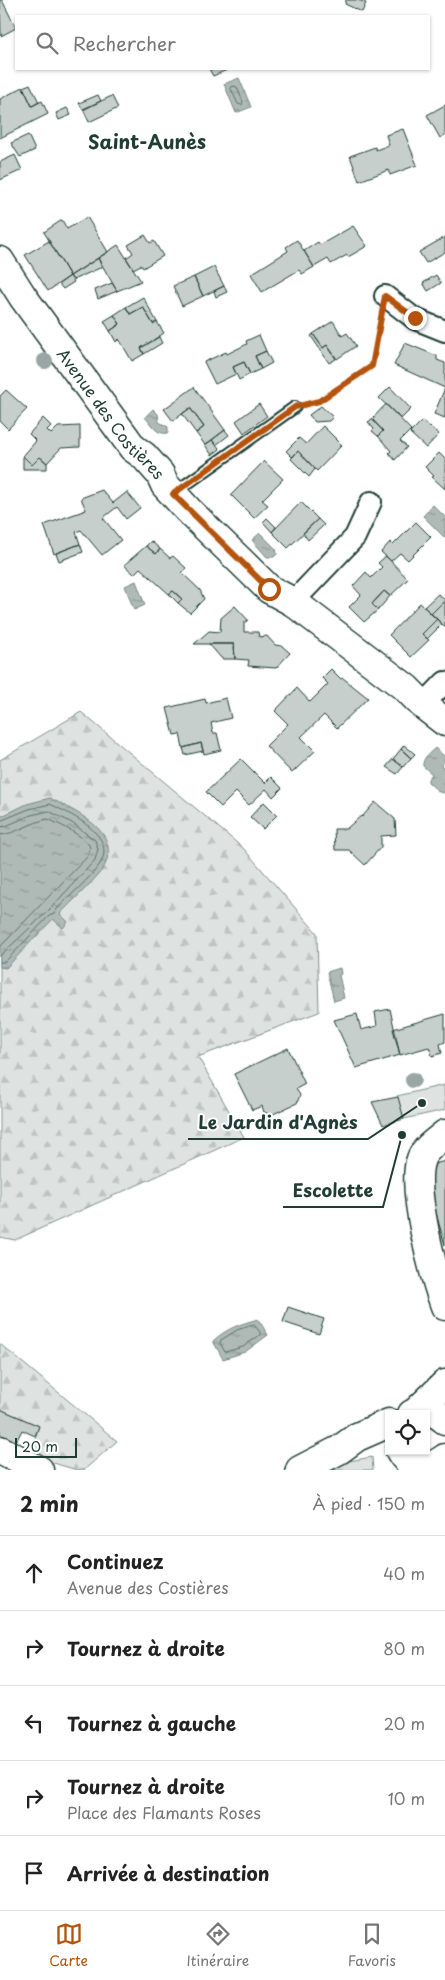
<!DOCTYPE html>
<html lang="fr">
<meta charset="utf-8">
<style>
body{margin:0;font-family:"Playpen Sans",sans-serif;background:#f2f2f2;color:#222}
.controls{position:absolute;right:15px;bottom:15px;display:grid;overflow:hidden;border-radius:0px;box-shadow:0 1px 4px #0004}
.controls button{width:45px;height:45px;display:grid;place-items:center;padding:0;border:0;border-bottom:1px solid #e0e0e0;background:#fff;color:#222;font:25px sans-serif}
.scale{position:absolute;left:15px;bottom:12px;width:62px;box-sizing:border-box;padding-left:5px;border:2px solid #1f3d34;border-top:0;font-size:14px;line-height:18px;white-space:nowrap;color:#1f3d34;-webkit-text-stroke:4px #fff;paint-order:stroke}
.stop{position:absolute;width:15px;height:15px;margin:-11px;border:4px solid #b45309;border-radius:50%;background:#fff}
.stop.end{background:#b45309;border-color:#fff;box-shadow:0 1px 5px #0008}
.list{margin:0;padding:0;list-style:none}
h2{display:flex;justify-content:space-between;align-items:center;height:65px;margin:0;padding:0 20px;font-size:21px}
h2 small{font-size:16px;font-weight:400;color:#767676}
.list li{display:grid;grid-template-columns:32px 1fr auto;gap:15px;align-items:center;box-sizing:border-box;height:75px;padding:0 20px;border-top:1px solid #e0e0e0}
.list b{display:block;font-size:19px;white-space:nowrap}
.list p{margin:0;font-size:16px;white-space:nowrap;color:#767676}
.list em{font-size:16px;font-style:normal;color:#767676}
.icon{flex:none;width:28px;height:28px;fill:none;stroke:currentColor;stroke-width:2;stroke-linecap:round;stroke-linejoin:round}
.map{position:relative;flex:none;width:445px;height:1470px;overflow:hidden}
.search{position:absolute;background:#fff;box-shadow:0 1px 4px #0004;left:15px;right:15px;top:15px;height:55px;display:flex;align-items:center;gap:12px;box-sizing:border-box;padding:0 18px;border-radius:0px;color:#767676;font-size:19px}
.sheet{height:440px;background:#fff}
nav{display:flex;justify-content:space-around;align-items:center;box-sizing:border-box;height:70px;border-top:1px solid #e0e0e0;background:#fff;font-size:14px;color:#767676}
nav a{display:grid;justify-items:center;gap:2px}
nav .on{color:#b45309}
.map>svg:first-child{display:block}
.forest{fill:url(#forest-firs);stroke:#7e908b}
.park{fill:#dee3e2;stroke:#7e908b}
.water{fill:url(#water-ripples);stroke:#758883}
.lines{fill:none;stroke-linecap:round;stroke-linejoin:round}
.shore{stroke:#596f68;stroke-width:1}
.building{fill:#c7cfcc;stroke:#1f3d34}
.lane-casing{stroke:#1f3d34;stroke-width:14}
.street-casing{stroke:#1f3d34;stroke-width:24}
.secondary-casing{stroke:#1f3d34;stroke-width:31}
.path{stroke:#1f3d34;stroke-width:3;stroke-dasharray:1 4;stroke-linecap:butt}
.lane{stroke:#fff;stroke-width:10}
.street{stroke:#fff;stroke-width:20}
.secondary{stroke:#fff;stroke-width:28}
.tree{fill:#99a6a3}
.route{stroke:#b45309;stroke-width:6}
.labels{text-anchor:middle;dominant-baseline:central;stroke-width:4;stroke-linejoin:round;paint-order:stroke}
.street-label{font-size:16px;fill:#1f3d34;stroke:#fff}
.quarter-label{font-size:19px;font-weight:bold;fill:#1f3d34;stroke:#fff}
.leader{fill:none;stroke:#1f3d34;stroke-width:2}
.callout-dot{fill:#1f3d34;stroke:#fff;stroke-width:2}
.callout-label{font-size:18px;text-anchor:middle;font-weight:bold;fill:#1f3d34;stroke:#fff;stroke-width:4;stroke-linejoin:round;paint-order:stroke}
</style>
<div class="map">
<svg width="445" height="1470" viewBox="0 0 445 1470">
<defs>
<pattern id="forest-firs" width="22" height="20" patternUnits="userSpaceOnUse" patternTransform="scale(1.25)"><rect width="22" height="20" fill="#dee3e2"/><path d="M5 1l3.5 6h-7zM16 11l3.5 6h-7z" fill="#bec4c2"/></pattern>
<pattern id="water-ripples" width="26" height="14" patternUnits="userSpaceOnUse" patternTransform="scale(1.25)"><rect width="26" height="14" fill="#afbab7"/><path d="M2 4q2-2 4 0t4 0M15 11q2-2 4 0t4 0" fill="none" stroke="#8e9896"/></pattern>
</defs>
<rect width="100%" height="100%" fill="#fff"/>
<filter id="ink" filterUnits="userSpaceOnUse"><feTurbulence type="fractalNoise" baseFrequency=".02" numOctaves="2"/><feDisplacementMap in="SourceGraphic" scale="10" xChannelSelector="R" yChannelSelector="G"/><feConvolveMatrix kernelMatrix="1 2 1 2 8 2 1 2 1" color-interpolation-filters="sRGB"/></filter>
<g filter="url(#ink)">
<!-- forest -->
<path class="forest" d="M81,712L243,848L317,933L319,1012L198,1057L244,1137L15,1240L0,1237V760Z
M0,1344L117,1441L84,1470H77L30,1456L39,1426L0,1409Z"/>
<!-- park -->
<path class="park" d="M444,1085L445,1110L404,1119L397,1096Z
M372,1457L373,1470H333L349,1461Z"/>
<!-- water -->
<path class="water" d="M239,78L251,107L236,113L224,84Z
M153,409L158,414L159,422L168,427V433C156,435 152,425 145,417Z
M433,505L445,517V538L423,516Z
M260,533L276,549L277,554L274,557H267L252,540Z
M136,581L145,605L134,610L125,586Z
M435,748L445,757V761L441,766L445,770V792L443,793L439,792L428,782V779L432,774L423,766C422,758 430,753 435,748Z
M50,798C75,812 121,830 105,865C100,876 70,903 60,914L68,922L63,928L53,919L6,968L0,967V817L27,804Z
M340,968L341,974L339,975L344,998L334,1001L327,972Z
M258,1319L268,1335L245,1352L223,1359L213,1341C227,1328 240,1324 258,1319Z"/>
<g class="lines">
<!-- shore -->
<path class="shore" d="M233,86L237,87L243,102L242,105L238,104L231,89Z
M0,821L29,809L50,804C70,814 118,835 100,864C91,878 68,897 57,909L54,914L49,916L5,962H0
M0,827L6,826L31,815L49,811L72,823L95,840L98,849L95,860L50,909L0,956
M0,835C16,834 31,822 48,819C59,824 82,835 89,845C91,849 89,853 87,857L0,947
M254,1325L260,1332V1335L243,1347L225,1352L220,1343L221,1340L237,1330Z"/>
</g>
<!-- building -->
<path class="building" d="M0,0H2L16,28L1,36Z
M346,0H358L366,3L362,12L345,4Z
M209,69H226L227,70L213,76Z
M30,84L39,102L32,106L23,87Z
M23,87L32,106L42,101L48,114L0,138V99Z
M98,95L101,101L83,110L79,103Z
M112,96L118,108L89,122L83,109Z
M445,105V135L440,138L427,115Z
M67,108L71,115L59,120L56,113Z
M403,129L417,165L390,175L389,170L359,181L350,156L375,147L376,150L389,145L386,135Z
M28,135L35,150L20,157L11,143Z
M15,155L22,170L0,180V162Z
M87,217L108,252L70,276L44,232L62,220L67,229Z
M353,226L367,246L348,257L347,255L331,264L328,259L314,267L304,251L318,242L320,245Z
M145,235L150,243L154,241L163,256L143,268L141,265L133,269L126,258L133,253L128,245Z
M445,237V252L426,263L419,252Z
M297,240L314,267L302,274L299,270L262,292L251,274L288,251L286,247Z
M49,241L70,276L48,291L25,255Z
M118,245L141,281L117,291L98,258Z
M98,258L102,267L73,280L70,276Z
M214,267L224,286L203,296L194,277Z
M436,275L441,283L428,291L423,283Z
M70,276L74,282L63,289L59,284Z
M194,277L203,296L182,306L173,286Z
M112,283L117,291L98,299L95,290Z
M224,286L227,292L216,297L214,291Z
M143,297L157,322L153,324L143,307L130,314L126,307Z
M126,307L130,314L143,307L153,324L157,322L164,333L141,348L144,354L132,361L119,339L116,342L110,331L120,324L114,315Z
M114,315L120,324L110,331L104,321Z
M333,321L342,336L347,333L356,346L337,359L327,345L323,348L313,334Z
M313,334L323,348L327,345L336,359L329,363L311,336Z
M259,335L266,351L255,356L261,369L250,374L244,362L233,367L236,374L215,384L204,362L226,352L227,354L247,344L246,341Z
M159,337L162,343L144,354L141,348Z
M405,343L437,356V360L445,363V388L394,365Z
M266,351L272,363L261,369L255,356Z
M244,362L250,374L239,380L233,367Z
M194,387L225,430L205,445L196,433L204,427L190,408L173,421L164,409Z
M390,387L411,409L401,419L379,398Z
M445,388V418L434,414Z
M6,390L27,409L8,429L0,421V396Z
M259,404L267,416L244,433L236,421Z
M386,404L411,430L400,441L407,447L395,460L389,453L391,451L378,436L383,431L372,419Z
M321,406L333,417L329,421L315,422L309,415Z
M190,408L204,427L196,433L182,414Z
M43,418L51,426L47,430L51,434L58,427L80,426V447L61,448L47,463L40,457L32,465L23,456L36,441L29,434Z
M372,419L383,431L378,436L372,431L374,429L368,422Z
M422,421L439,434L426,448L410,433Z
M323,426L342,445L317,471L298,451L292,457L286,451L299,438L306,444Z
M225,430L229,435L216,445L212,440Z
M212,440L220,449L212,455L205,445Z
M298,451L315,469L309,477L291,459Z
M439,453L445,459V489L432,477L434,476L425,467Z
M23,456L32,465L40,457L47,463V469H23Z
M264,461L283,479L262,500L268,505L254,518L231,495Z
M102,490L113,503L127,492L140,508L126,519L117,507L103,518L121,540L102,555L81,530L76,532L80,544L54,554L44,525L86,510L81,498Z
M301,502L318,519L288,548L272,532Z
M267,518L276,527L272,532L263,522Z
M318,519L324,525L308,540L303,533Z
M416,522L431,537L408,560L400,553L391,561L381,552L390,542L393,545Z
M151,541L160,549L156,554L146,546Z
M80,544L83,552L59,561L56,553Z
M146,546L156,554L160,549L170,558L173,556L186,568L182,573L200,590L204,599L190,613L178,603L182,599L173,591L169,594L140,568L134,574L124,565Z
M386,556L408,579L390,596L384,591L372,604L378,610L364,622L349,607L361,595L353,586L366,572L371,578L382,567L378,563Z
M173,591L182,599L178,603L169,594Z
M384,591L390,596L378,610L372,604Z
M438,594L445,600L431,614L424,607Z
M445,600V627L431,614Z
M420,603L437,619L422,634L429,640L411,657L389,635Z
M235,606L248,620L244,623V632H258L259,637L267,636L275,645L282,646L290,653L276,668L248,666L249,660L235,659L234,644H194L209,631L220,632L221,618Z
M437,619L442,624L427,639L422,634Z
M209,644H234L235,659H222Z
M331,669L341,679L343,678L368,698L337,728L324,715L301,737L315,751L292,773L266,746L288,724L275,711L297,688L310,702L328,684L322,678Z
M226,698L231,718L211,723L213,733H217L221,750L204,754L201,743L183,748L180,734L174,735L167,708L205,699L206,703Z
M201,743L203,751L185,755L183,748Z
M404,745L415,754L411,758L401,749Z
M401,749L411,758L403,767L393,759Z
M241,759L265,783L271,777L282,788L273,797L266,789L249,805L236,792L221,807L206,792Z
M393,759L403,767L397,774L386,767Z
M264,802L277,815L263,829L250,817Z
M375,802L395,819L396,835L381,836V847L365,865L349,850H335L334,829H346L361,816L362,817Z
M390,1009L400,1055L356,1068L334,1020L357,1014L361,1030L377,1026L375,1012Z
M445,1014V1042L440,1044L442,1053L432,1056L429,1047L400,1055L393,1029Z
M288,1048L305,1084L296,1089L300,1095L297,1103L271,1115L264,1112L262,1106L252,1110L234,1074Z
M398,1097L404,1119L383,1125L372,1102Z
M445,1161V1245L425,1175L427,1172L433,1170L431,1165Z
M288,1307L324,1319L319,1334L283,1322Z
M0,1409L39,1426L35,1436L22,1430L15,1444L0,1437Z"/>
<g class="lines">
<defs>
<path id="lane" d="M174,493L295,407"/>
<path id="street" d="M385,296L415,319L445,331
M293,602L355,537L371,502
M423,705L445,682"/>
<g id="secondary">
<path id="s1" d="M0,261L23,297L133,448L144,456L160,474L165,485L188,510L269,589L293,602L406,688L423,705L445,722"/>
<path d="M445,1134C437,1141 424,1149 421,1159C410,1187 434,1276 445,1306"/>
<path d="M416,1412L445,1384"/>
<path d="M412,1414C425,1409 435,1411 445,1420"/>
<path d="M0,1450L39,1470"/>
<path d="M400,1451C410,1469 430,1470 445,1458"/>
<path d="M300,1470L339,1450L357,1437L389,1423"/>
</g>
</defs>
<!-- lane casing -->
<use href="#lane" class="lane-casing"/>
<!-- street casing -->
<use href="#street" class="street-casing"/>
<!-- secondary casing -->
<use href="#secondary" class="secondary-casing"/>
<!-- path -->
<path class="path" d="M309,403L319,401L372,366L381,319"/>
<!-- lane -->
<use href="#lane" class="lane"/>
<!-- street -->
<use href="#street" class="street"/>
<!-- secondary -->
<use href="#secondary" class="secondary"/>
</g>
<!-- trees -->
<g class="tree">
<circle cx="45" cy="361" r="8"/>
<circle cx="413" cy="1080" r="8"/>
</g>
</g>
<g class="lines" filter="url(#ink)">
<!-- route -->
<path class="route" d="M269,589L173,494L295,407L319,401L372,366L385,296L415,318"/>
</g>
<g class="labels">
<!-- street labels -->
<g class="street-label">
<text stroke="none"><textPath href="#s1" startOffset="189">Avenue des Costières</textPath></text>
</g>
<!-- quarter labels -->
<g class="quarter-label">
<text x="147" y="141">Saint-Aunès</text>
</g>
</g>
<!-- callouts -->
<path class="leader" d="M422 1103L368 1139H188M402 1135L383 1207H283"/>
<g class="callout-dot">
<circle cx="422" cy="1103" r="5"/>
<circle cx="402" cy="1135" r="5"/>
</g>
<g class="callout-label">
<text x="278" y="1129">Le Jardin d'Agnès</text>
<text x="333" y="1197">Escolette</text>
</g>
</svg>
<div class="controls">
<button><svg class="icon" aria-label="locate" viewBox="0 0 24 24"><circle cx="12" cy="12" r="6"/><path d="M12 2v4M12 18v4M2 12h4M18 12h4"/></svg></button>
</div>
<div class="scale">20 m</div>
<div class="stop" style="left:269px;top:589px"></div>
<div class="stop end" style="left:415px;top:318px"></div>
<div class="search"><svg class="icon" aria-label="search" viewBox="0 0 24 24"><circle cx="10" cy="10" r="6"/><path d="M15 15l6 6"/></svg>Rechercher</div>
</div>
<section class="sheet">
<h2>2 min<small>À pied · 150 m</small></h2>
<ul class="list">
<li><svg class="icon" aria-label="ahead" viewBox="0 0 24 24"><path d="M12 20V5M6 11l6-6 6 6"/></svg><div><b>Continuez</b><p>Avenue des Costières</p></div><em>40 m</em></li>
<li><svg class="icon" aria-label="right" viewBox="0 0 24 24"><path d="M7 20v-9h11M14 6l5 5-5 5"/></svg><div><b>Tournez à droite</b></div><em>80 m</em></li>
<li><svg class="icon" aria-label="left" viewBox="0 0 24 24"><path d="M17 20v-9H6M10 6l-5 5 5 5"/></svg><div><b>Tournez à gauche</b></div><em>20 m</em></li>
<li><svg class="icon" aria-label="right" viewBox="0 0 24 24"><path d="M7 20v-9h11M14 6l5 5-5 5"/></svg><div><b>Tournez à droite</b><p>Place des Flamants Roses</p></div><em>10 m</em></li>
<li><svg class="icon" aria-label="arrive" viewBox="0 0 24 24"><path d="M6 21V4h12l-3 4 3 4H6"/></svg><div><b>Arrivée à destination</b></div></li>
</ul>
</section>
<nav>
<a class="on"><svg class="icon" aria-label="map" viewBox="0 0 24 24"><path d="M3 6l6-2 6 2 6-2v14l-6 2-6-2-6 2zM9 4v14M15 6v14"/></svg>Carte</a>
<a><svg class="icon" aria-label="directions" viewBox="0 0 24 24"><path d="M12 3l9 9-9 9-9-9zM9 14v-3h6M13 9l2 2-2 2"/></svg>Itinéraire</a>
<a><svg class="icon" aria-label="saved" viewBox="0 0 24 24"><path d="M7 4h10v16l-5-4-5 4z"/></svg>Favoris</a>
</nav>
